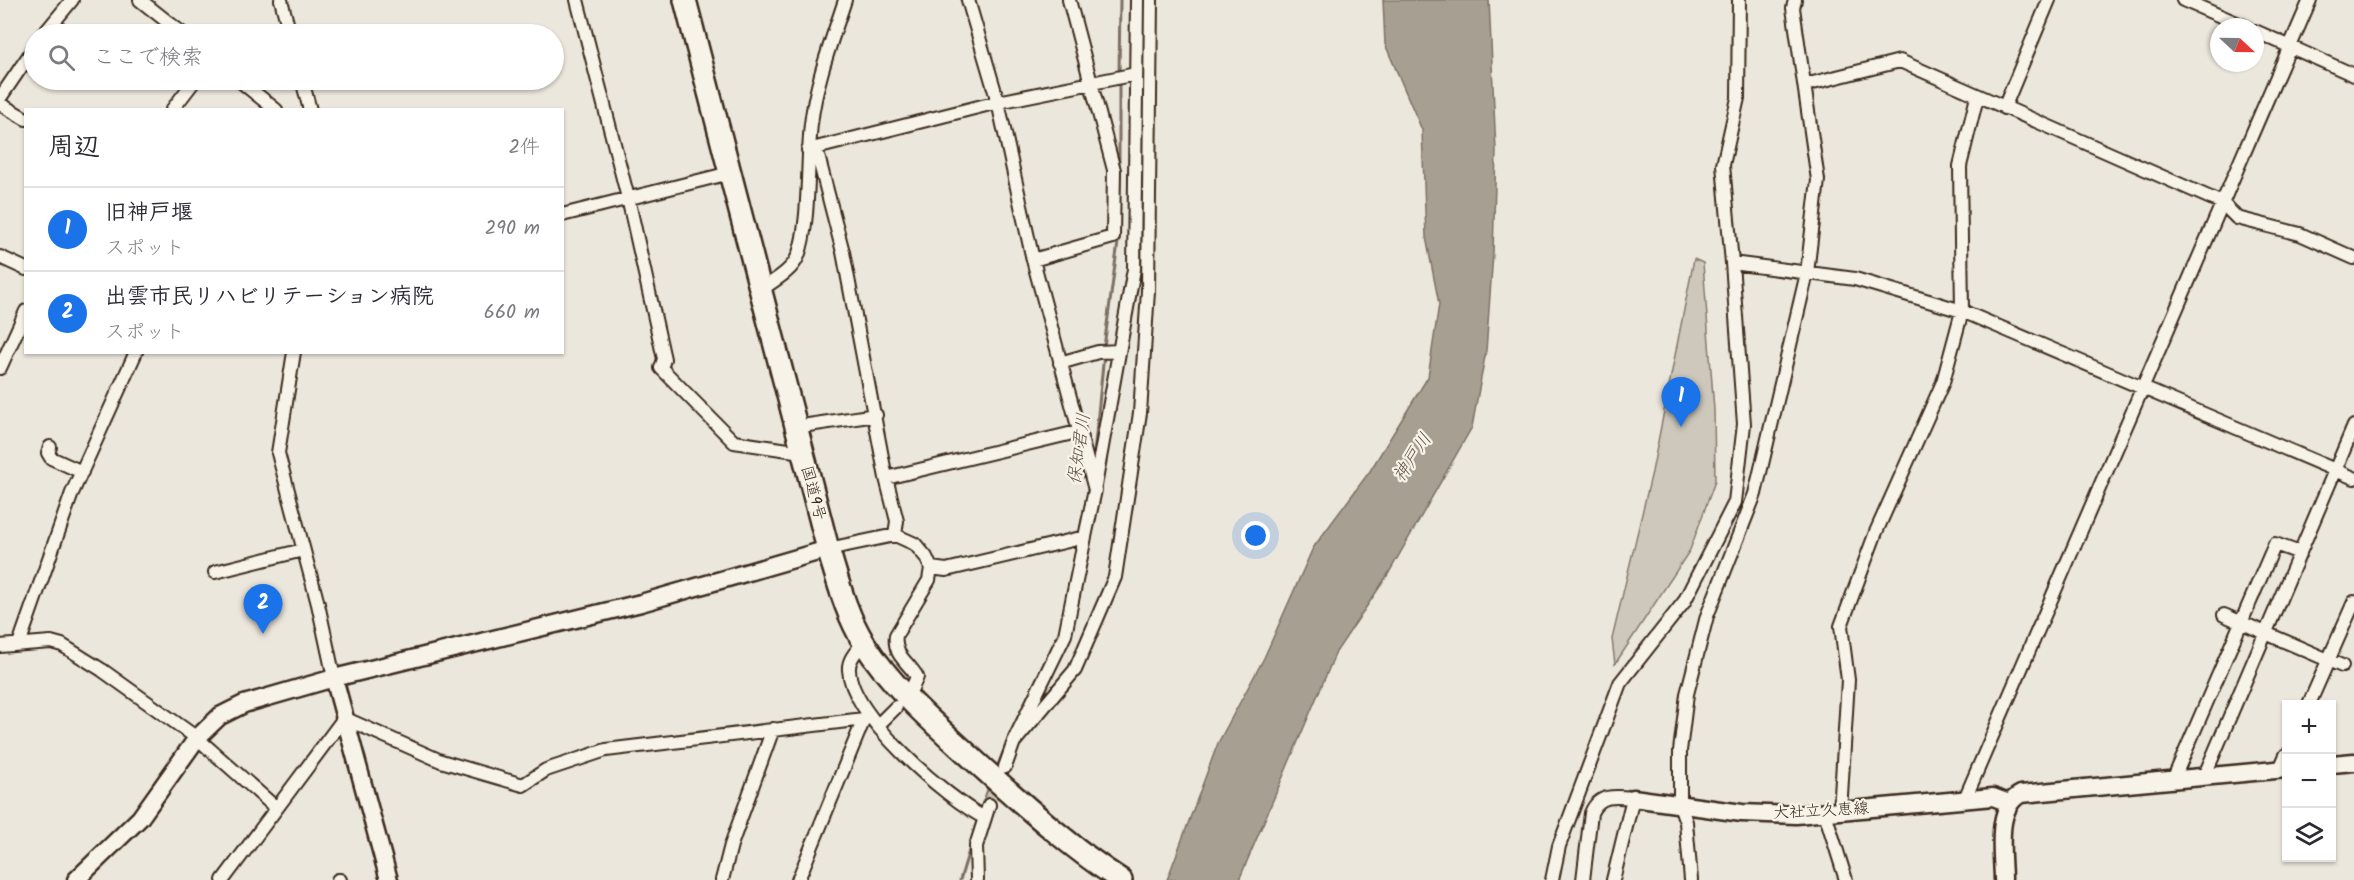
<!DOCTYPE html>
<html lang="ja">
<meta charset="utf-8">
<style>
body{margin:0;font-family:Kalam,"Klee One",sans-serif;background:#f2f2f3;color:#2b2b33}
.controls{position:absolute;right:18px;bottom:18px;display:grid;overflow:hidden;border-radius:0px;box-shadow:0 2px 4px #0004}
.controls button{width:54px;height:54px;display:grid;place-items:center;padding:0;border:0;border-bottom:2px solid #e1e1e2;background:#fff;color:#2b2b33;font:30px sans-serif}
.compass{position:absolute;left:2210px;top:18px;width:54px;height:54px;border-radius:50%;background:#fff;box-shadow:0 2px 4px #0004;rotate:112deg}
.you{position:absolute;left:1256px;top:536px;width:21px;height:21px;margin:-15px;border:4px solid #fff;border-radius:50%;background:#1a73e8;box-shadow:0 0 0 9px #1a73e833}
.badge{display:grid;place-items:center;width:39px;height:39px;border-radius:50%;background:#1a73e8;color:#fff;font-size:20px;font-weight:700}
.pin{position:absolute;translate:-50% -50px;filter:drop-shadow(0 2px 3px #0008)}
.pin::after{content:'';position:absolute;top:32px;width:21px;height:18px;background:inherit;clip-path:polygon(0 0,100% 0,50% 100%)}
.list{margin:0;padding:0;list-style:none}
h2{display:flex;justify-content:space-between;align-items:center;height:78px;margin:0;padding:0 24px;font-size:26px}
h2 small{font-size:20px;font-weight:400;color:#7c7c81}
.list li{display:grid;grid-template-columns:39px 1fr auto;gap:18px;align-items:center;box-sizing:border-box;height:84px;padding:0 24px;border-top:2px solid #e1e1e2}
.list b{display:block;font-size:22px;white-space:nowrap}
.list p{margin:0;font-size:20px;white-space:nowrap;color:#7c7c81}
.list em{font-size:20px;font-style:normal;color:#7c7c81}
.icon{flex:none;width:33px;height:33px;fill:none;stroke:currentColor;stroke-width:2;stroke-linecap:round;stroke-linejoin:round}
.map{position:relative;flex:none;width:2354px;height:880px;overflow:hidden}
.search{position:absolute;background:#fff;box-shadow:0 2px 4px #0004;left:24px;top:24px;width:540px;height:66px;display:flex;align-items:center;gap:15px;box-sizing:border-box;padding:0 21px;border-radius:33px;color:#7c7c81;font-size:22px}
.panel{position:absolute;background:#fff;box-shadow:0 2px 4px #0004;left:24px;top:108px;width:540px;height:246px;border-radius:0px}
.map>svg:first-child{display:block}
.green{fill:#cec8bc;stroke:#84796d;stroke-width:1.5}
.water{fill:#a89f93;stroke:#7c7064;stroke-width:1.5}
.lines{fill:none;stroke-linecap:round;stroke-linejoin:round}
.stream{stroke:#7c7064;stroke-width:3}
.street-tunnel{stroke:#c9c1b6;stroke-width:12;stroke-dasharray:12 6;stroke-linecap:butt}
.street-casing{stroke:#3b2a1e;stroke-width:16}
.secondary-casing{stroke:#3b2a1e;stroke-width:21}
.highway-casing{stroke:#3b2a1e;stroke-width:26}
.street{stroke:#f7f3e8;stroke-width:12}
.secondary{stroke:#f7f3e8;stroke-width:16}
.highway{stroke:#f7f3e8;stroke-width:21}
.labels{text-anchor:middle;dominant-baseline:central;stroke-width:4.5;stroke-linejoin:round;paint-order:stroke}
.street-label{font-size:16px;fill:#3b2a1e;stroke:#f7f3e8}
.water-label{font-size:18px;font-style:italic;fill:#615347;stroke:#f7f3e8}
</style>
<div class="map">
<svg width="2354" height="880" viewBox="0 0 2354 880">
<rect width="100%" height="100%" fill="#ece7dc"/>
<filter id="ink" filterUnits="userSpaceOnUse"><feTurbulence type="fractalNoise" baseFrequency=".0167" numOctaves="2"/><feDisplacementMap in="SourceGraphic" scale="12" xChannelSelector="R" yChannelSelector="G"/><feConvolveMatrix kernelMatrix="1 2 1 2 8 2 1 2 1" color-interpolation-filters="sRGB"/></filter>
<g filter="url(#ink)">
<!-- green -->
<path class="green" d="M1694,259L1703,263L1714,410L1715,481L1690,550L1615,664L1612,639L1652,472Z"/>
<!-- water -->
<path class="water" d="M1383,0H1489L1496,151L1493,253L1486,351L1472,427L1387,576L1336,652L1239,880H1167L1218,743L1264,658L1313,548L1370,471L1428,377L1439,304L1426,237L1422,130L1385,44Z"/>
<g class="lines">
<!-- stream -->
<path class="stream" d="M1119,75L1120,0
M1119,168V82
M1104,347L1119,235
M1093,464L1104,354
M1081,526L1089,485
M996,770L1009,737
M980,812L990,784
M974,832L978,818
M960,880L971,844"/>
<!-- street-tunnel -->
<path class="street-tunnel" d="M989,805L1000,778"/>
<defs>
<path id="street" d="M140,0L183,34
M281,0L290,34
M577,0L628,198L664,359L661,368L734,442L802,452
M1739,0L1738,98L1723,165L1732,263L1855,279L1962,311L2354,478
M2183,0L2246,27
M2255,31L2354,75
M44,34L72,0
M239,80L276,110
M302,80L310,110
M1805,85L1900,61L2222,203L2237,218L2300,234L2354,258
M0,98L34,48
M0,104L26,119
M2004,108L2049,0
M172,110L195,80
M816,148L843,252L886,478
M808,150L998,102L1136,74
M562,215L730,173
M0,257L26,269
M1033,260L1113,237L1114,170L1069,0
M762,289C775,280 792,271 798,256C810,226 807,158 811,124C816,81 832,40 845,0
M294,352L278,453L318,604L334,678
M1060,363L1098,352L1119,351
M0,368L26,311
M795,427L876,415
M50,447L48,453L51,458L82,472
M1095,486L1134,269L1137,0
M895,535L897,521L886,478L1077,432
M828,549L895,535L915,544L926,557L931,568L929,580L896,635C893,656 908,661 917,677L912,688
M931,568L946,570L1085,537L1095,490L1033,260L998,102L968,0
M215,572L303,550
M2224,615L2342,666
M864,642C857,651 848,659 849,670C851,716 946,798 985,818
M19,644L72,493L136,352
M0,646L51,642L62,645L102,670L197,738L275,807
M2309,704L2354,602
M878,725L896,707
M1015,741L1075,670L1115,577L1140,413L1148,291L1151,0
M1005,767L1016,736L1065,635L1085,537
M2280,769L2286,755
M2204,777L2354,426
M2173,780L2275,544L2300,553
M1964,801L2310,0
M1840,812L1848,680L1841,626L1876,532L1943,382L1962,311L1960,166L1977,97
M1825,813L1846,880
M223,880L344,718L441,761L523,785L546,770L606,750L864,719
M338,880H340
M722,880L731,845L773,729
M798,880L864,719L868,715
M977,880L976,846L989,805
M1552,880L1559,846L1620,683L1684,602L1735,502L1744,424L1732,263
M1583,880L1591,813C1599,794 1615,796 1633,798L1613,880
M1691,880L1686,822L1680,805V751L1687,694L1707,616L1755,494L1807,273L1818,180L1793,8L1795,0"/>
<path id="secondary" d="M334,678L389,880
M2332,764L2354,762
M1633,798L1742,813L1796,815L1993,797L2009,803
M76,880L140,818L197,738L220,716L244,704L334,678L641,603L828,549
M2003,880C2003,855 1994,807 2021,794L2286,769"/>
<path id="highway" d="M685,0L828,549C838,581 846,614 864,643C893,689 936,725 976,762C1023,804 1068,846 1121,880"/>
</defs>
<!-- street casing -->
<use href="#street" class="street-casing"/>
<!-- secondary casing -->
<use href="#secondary" class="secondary-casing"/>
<!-- highway casing -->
<use href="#highway" class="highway-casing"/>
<!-- street -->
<use href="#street" class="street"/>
<!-- secondary -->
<use href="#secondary" class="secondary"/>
<!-- highway -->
<use href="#highway" class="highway"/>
</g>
</g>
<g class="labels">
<!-- street labels -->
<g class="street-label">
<text transform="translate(813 493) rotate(75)">国道9号</text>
<text transform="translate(1821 811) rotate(-3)">大社立久恵線</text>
</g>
<!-- water labels -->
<g class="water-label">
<text transform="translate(1080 449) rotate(-82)">保知君川</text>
<text transform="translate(1413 458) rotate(-56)">神戸川</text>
</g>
</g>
</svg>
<div class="controls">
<button>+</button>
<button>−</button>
<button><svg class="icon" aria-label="layers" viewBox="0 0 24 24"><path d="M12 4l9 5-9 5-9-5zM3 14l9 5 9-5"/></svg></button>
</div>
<svg class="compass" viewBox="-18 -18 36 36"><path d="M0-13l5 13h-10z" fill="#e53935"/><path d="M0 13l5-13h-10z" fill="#7c7c81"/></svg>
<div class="you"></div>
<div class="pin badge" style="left:1681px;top:427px">1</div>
<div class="pin badge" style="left:263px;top:634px">2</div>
<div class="search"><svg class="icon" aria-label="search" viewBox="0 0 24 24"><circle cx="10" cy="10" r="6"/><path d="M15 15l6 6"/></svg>ここで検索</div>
<section class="panel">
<h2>周辺<small>2件</small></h2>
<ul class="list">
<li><span class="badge">1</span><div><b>旧神戸堰</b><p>スポット</p></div><em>290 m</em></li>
<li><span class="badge">2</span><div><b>出雲市民リハビリテーション病院</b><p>スポット</p></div><em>660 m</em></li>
</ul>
</section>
</div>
